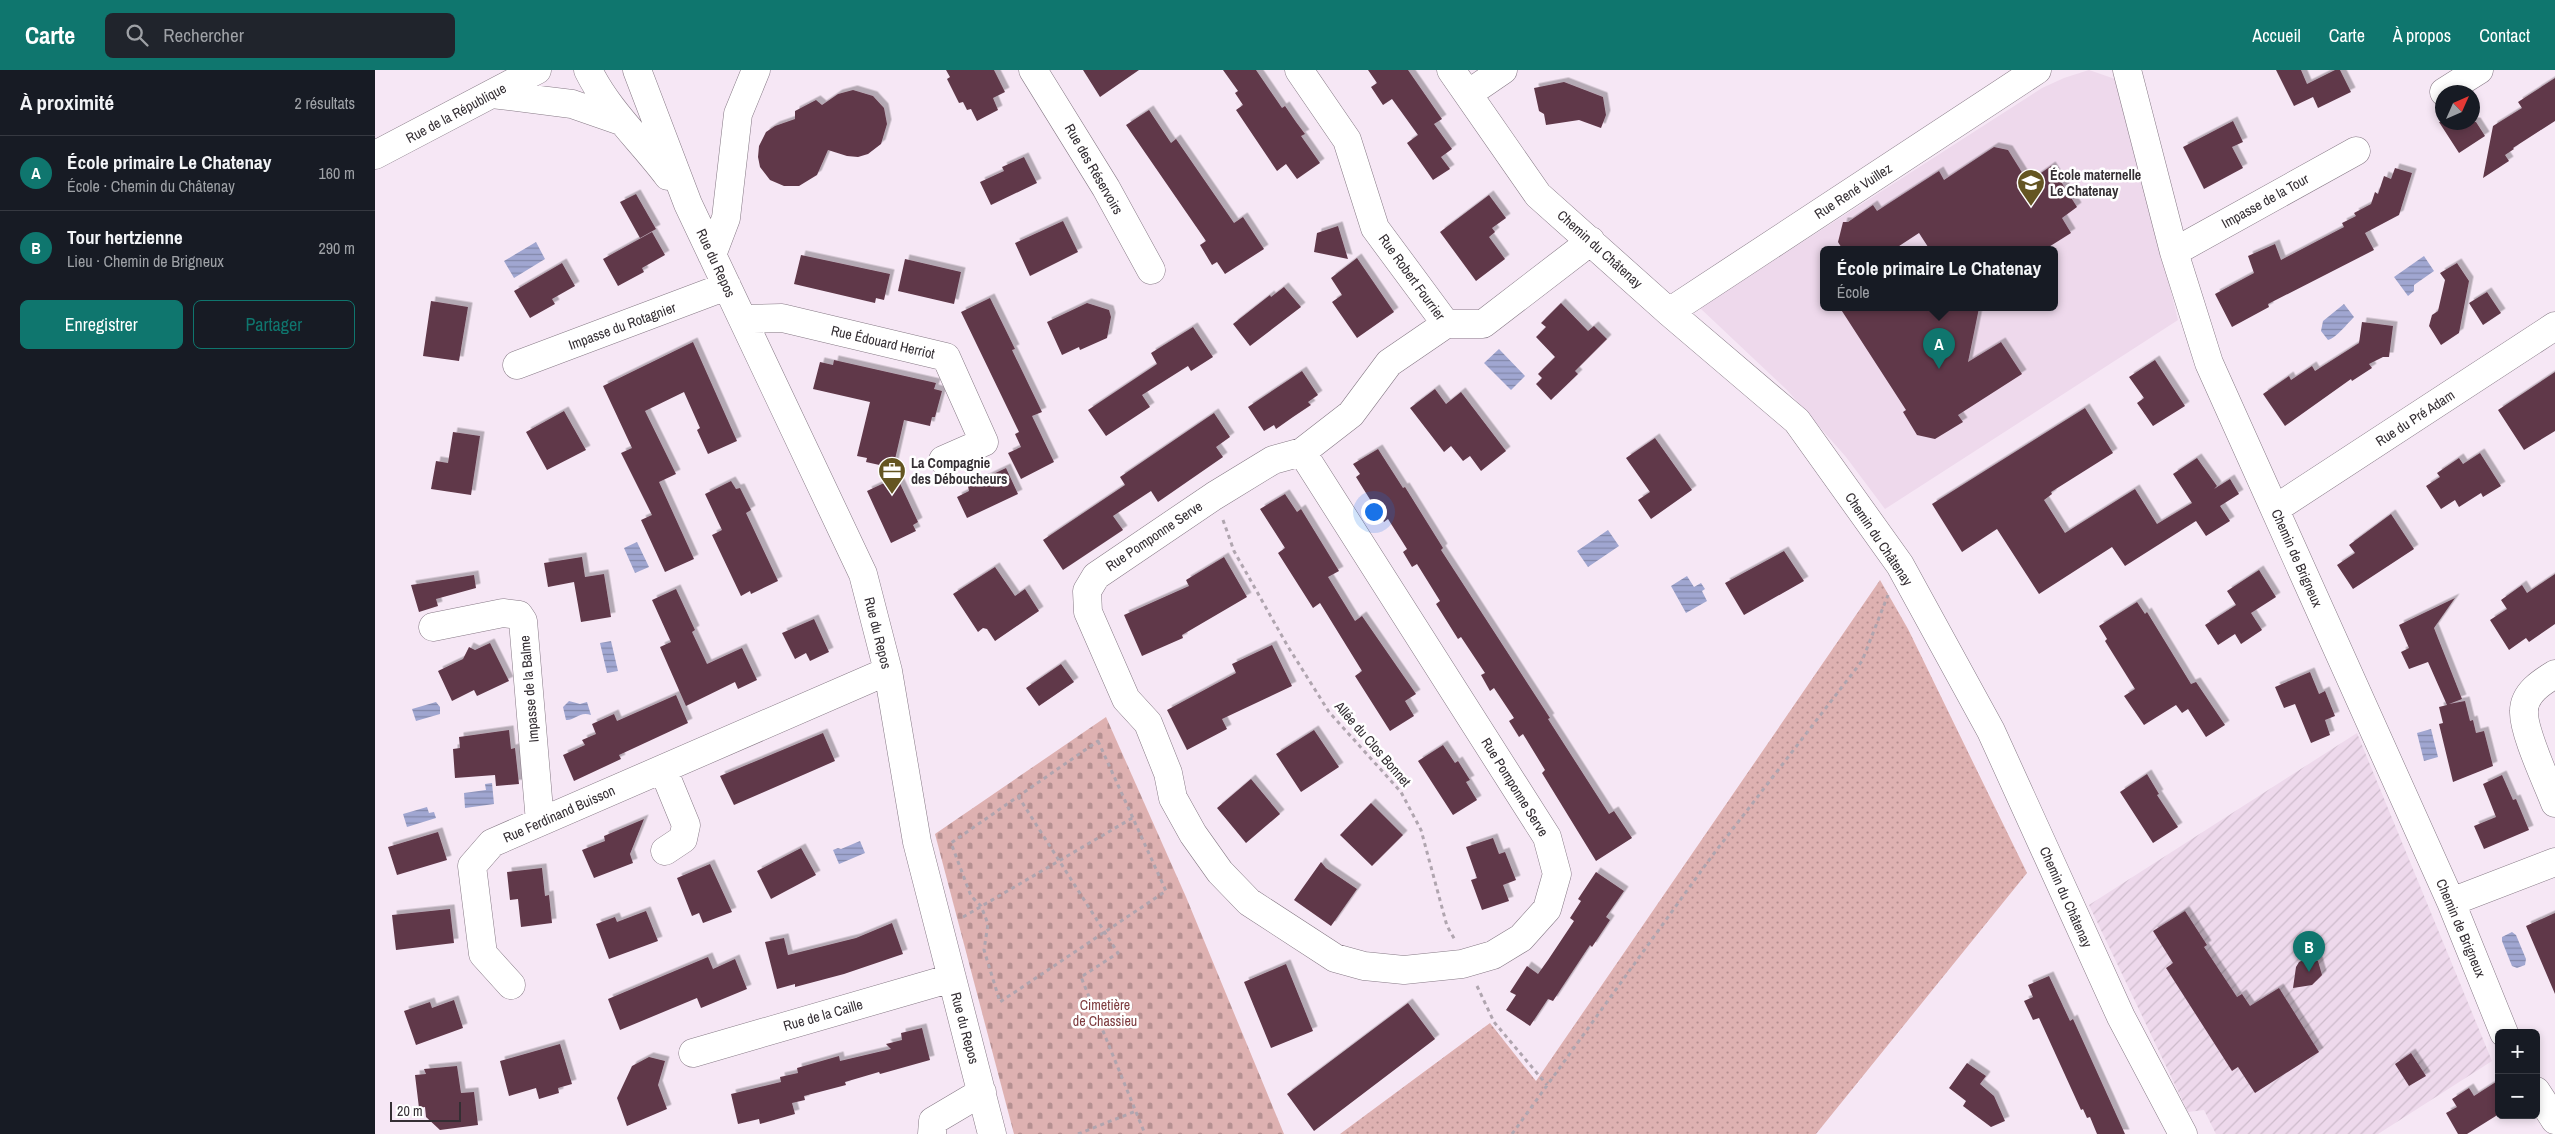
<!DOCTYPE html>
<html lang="fr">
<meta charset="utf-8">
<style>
body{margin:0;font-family:"Archivo Narrow",sans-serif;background:#20242c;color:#f1f3f6}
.controls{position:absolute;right:15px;bottom:15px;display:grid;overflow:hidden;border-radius:8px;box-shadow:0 2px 8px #0003}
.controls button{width:45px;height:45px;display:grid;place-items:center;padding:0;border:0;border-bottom:1px solid #363941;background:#171b24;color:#f1f3f6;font:25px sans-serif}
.compass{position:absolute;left:2060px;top:15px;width:45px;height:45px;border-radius:50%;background:#171b24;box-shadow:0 2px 8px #0003;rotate:45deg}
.scale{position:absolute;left:15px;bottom:12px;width:71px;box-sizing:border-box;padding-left:5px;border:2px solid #342e33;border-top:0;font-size:14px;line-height:18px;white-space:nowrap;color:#342e33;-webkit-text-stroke:4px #fff;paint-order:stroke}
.you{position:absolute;left:998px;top:441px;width:18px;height:18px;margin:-12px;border:4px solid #fff;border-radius:50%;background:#1a73e8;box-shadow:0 0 0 8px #1a73e833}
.badge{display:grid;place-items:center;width:32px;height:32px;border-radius:50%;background:#0f766e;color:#fff;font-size:16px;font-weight:700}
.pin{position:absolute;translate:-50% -41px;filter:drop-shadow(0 1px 2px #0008)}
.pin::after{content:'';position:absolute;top:26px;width:18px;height:15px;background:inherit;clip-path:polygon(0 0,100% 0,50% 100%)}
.popup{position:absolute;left:1445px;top:176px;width:238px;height:65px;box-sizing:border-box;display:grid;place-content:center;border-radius:8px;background:#171b24;filter:drop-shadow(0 1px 4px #0005);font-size:16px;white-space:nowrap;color:#9ea1a6}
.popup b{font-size:19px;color:#f1f3f6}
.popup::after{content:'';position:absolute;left:50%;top:100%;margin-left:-10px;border:10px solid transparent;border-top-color:#171b24}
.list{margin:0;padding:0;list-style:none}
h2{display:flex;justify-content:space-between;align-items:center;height:65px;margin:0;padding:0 20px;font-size:21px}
h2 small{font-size:16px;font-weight:400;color:#9ea1a6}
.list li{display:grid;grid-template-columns:32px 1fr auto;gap:15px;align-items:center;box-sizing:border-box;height:75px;padding:0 20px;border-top:1px solid #363941}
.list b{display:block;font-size:19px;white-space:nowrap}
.list p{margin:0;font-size:16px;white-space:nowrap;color:#9ea1a6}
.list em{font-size:16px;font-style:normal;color:#9ea1a6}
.actions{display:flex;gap:10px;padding:15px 20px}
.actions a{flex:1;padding:11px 0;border:1px solid #0f766e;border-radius:8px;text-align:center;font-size:18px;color:#0f766e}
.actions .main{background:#0f766e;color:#fff}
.icon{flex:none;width:28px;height:28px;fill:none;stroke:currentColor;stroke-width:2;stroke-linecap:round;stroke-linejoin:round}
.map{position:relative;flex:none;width:2180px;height:1064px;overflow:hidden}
header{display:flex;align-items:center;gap:30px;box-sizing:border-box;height:70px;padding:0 25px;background:#0f766e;color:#fff}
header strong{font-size:24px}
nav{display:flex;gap:28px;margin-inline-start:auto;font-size:18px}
.search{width:350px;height:45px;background:#20242c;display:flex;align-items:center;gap:12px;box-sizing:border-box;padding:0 18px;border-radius:8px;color:#9ea1a6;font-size:19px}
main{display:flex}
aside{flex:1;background:#171b24}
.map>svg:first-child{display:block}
.built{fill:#eed9ec;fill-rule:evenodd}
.industrial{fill:url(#industrial-furrows)}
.cemetery{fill:url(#cemetery-stones)}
.park{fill:url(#park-dots)}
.water{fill:url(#water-rules)}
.building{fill:#603849;filter:url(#shadow)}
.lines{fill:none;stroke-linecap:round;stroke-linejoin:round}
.minor-casing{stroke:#867985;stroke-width:29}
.path{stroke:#b0a5af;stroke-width:3;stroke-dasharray:4 4;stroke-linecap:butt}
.minor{stroke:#fff;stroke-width:28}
.labels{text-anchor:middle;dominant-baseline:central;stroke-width:5;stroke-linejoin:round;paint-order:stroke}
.street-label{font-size:14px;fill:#342e33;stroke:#fff}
.poi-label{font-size:14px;font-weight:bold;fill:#342e33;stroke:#fff;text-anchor:start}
.park-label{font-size:14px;fill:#7d3b3e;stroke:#fff}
</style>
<header>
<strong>Carte</strong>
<div class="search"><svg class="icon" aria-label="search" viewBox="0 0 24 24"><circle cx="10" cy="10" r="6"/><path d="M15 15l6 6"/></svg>Rechercher</div>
<nav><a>Accueil</a><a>Carte</a><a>À propos</a><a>Contact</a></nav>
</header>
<main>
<aside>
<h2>À proximité<small>2 résultats</small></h2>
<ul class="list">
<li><span class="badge">A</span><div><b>École primaire Le Chatenay</b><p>École · Chemin du Châtenay</p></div><em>160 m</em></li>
<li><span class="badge">B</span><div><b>Tour hertzienne</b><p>Lieu · Chemin de Brigneux</p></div><em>290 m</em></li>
</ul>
<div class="actions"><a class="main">Enregistrer</a><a>Partager</a></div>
</aside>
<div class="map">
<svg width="2180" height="1064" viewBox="0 0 2180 1064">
<defs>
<pattern id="industrial-furrows" width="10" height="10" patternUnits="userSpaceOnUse" patternTransform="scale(1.25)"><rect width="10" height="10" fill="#eed9ec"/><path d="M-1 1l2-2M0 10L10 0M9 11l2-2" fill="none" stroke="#cdbbcb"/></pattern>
<pattern id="cemetery-stones" width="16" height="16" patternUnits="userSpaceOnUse" patternTransform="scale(1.25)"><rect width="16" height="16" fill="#deb1b1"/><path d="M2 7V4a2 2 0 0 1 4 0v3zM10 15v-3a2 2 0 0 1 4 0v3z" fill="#b59091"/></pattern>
<pattern id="park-dots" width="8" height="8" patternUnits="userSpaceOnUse" patternTransform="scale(1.25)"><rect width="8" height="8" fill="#deb1b1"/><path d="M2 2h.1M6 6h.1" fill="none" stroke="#b59091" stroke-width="1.8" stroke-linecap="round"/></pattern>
<pattern id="water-rules" width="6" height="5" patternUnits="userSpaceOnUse" patternTransform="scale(1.25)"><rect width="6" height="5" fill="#a0a6d1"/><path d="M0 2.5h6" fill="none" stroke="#8388aa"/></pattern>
<filter id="shadow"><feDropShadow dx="4.5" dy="-4.5" stdDeviation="0" flood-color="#0004"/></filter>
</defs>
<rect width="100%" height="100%" fill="#f6e7f5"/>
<!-- built -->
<path class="built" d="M1714,0L1743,10L1803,250L1510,439L1471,387L1412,320L1325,238L1667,18L1689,8ZM1449,180H1679V238H1449Z"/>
<!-- industrial -->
<path class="industrial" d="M1982,663L2117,991L2003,1064H1841L1829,1040L1813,1042L1714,835Z"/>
<!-- cemetery -->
<path class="cemetery" d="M731,647L811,827L909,1064H639L560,764Z"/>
<!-- park -->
<path class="park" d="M1505,510L1533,559L1652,803L1441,1064H965L1115,953L1161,1011Z"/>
<!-- water -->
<path class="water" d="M161,172L170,189L139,208L129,191Z
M2049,186L2059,201L2039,215V221L2033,226L2019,207Z
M1969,234L1979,247C1973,253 1961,268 1953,270L1946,261L1948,251Z
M1124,279L1150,306L1136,320L1109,293Z
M1233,460L1244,476L1213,497L1202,481Z
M262,472L274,497L260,503L249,478Z
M1312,506L1319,517L1326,513L1330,519L1327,521L1332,531L1311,543L1296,516Z
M236,571L243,601L232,603L225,573Z
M194,631L205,634L212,632L216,645C204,641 200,651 191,650L188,637Z
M61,632L65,637V644L41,651L37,639Z
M2056,659L2063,687L2049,691L2042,663Z
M117,713L119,734L90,738L89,723L111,720L110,714Z
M52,737L54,743L59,742L61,748L32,757L28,744Z
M485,771L490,783L464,794L458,780L463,778L466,779Z
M2137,862L2141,865L2151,889L2150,895L2142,898L2137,896L2127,871V867Z"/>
<!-- building -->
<path class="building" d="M571,0H619L630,22L618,28L623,40L602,51L596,39L592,40L588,32L584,33L572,9L575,7Z
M708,0H764L725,27Z
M848,0H881L907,38L910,36L921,52L930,64L926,66L945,93L922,109L911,94L902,101L861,40L868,35L860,23L863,21Z
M993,0H1033L1067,49L1059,54L1077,79L1066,87L1075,99L1058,110L1032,73L1043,65L1017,29L1008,35L996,17L1002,13Z
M1901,0H1926L1932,14L1960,0H1965L1976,22L1943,38L1938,27L1919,36Z
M2180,8V51L2138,78L2139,79L2130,85L2134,91L2108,108L2118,56L2147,38L2143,32Z
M1189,12L1228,27L1231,45L1226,58L1204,50L1171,55L1169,44L1164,41L1159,18Z
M478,20L498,26L509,38L512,54L506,74L493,84L483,87L472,86L453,80L442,105L424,116H409L395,110L385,97L383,87L384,76L391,62L400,56L420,49V41L441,30L447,35L463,24Z
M774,40L796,73L801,69L859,153L868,147L889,179L850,204L842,192L837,195L825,175L831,171L751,55Z
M1858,51L1868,72L1857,77L1868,98L1829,119L1808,77Z
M2064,52H2101L2110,66L2084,83Z
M1619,77L1633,80L1653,112L1676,96L1702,137L1687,148L1696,163L1669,180H1555L1544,163L1518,180H1468L1463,172L1468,152H1473L1498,135L1502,141L1564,101L1569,110Z
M649,87L662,113L616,135L605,112L629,101L627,97Z
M2020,98L2037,103L2024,145L1990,163L1999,180L1893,234L1894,237L1857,257L1840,224L1879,203L1873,186L1900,174L1906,190L1969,157L1967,153L1981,146L1979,143L1996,134L2000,122L2003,124L2009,106L2016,109Z
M261,124L281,159L265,168L245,132Z
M1114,125L1131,148L1117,158L1120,162L1114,167L1130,189L1101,211L1065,162Z
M688,151L703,182L655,206L640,173Z
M963,156L973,189L939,182L942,163Z
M277,162L290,185L267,198L269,202L243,216L228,189Z
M426,185L515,204L509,230L501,228L500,233L419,214Z
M982,188L1019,242L982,268L957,232L967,225L956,208Z
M530,189L586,202L579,234L523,221Z
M187,193L200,216L177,229L180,234L155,248L139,221Z
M2082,193L2094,211L2084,263L2066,275L2054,256L2057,245L2063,241L2070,210L2065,203Z
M909,217L926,237L875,276L858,254L895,225L896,227Z
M2112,222L2126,243L2108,255L2094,233Z
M615,228L640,279L637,280L667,342L657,346L679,392L646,409L633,383L646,377L640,364L644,362L586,242Z
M56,231L93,237L84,291L48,286Z
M712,233L734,240L736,247L732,268L705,280L704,277L687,285L672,252Z
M1186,233L1213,261L1219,256L1232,269L1200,301L1203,304L1176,330L1161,314L1167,308L1163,304L1180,287L1161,267L1171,257L1166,253Z
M1465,238H1604L1593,292L1626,272L1647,304L1583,345L1588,352L1560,369L1542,365L1528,342L1531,340Z
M1987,252L2018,256L2014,287H2008L1994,294L1997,298L1977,311L1976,309L1910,356L1888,324L1914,306L1916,310L1937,296L1940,301L1984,273Z
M818,257L838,287L816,301L813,296L767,325L775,337L731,366L713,340L782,294L776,283Z
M318,272L362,371L333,384L322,360L325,358L309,322L270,341L301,404L284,412L319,489L290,502L266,450L277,445L246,383L257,378L228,316Z
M459,290L561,313L559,319L567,321L560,347H557L555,356L529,350L518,398L491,392L492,388L482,386L495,332L438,319L445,292L458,295Z
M1780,290L1810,336L1778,356L1762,333L1769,328L1754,307Z
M927,301L943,325L933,332L936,335L918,347L901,359L899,355L889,361L873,337Z
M2180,302V361L2149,380L2123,340Z
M1060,319L1071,334L1086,322L1131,381L1106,401L1095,386L1088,391L1076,376L1069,382L1035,338Z
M1710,338L1738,383L1676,422L1677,424L1669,430L1690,463L1760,419L1782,454L1817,433L1798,404L1822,388L1842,416L1839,419L1855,409L1864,424L1845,436L1855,451L1831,466L1821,451L1750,496L1737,477L1664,524L1622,459L1587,482L1557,434Z
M189,341L211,380L172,400L151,362Z
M839,343L855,367L841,377L848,387L783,432L776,421L738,446L748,460L688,500L668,470L750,415L745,407Z
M78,362L105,366L96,425L56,419L61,391L73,393Z
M1280,368L1317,420L1276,449L1263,430L1275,422L1251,388Z
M1003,379L1028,418L1030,417L1068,478L1066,480L1175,648L1173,649L1234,744L1239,741L1257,768L1221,791L1167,703L1170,700L1148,664L1144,667L1134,651L1139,648L1119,618L1115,621L1106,605L1110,603L1086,567L1083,569L1061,534L1065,531L1042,494L1037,497L1028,482L1032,479L1013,449L1009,452L981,407L985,404L978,394Z
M2105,383L2126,416L2108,427L2106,423L2084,437L2080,430L2066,439L2051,416L2065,407L2062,403L2084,388L2088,394Z
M631,398L643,424L592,448L582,427L594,421L593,416Z
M522,407L543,452L538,455L541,461L516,473L492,421Z
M356,411L361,419L365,418L376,440L371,443L403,511L376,524L375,521L366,526L337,465L347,460L330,424Z
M910,424L922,442L926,439L964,501L953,507L980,551L987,546L1041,624L1030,631L1039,646L1015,661L980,606L987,601L945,533L938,538L903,483L910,478L885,439Z
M2016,444L2039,479L1978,519L1962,495L1980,483L1974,475Z
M1409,481L1429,511L1369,545L1350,513Z
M207,487L210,507L229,504L236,547L206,552L199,512L173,517L169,493Z
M849,487L872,527L807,565L808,568L767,586L749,545L814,516L811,510Z
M620,497L640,526L650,519L664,541L620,571L612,559L608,558L603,562L578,524Z
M1884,500L1901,527L1876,543L1887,560L1866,574L1860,564L1843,575L1830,555L1861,535L1852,521Z
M2180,504V554L2154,572L2151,568L2134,580L2115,550L2132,539L2126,530L2147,515L2152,523Z
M99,505L101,518L61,529L63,536L44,542L36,515Z
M301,519L320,560L317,562L332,594L367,578L382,610L363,619L360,612L311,636L285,577L296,572L277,530Z
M2080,528L2059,558L2087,629L2074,634L2090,631L2095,651L2098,650L2101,663L2109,661L2118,696L2078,712L2064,654L2068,653L2064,637L2072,635L2053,592L2034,599L2026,582L2034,578L2024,555Z
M1762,532L1770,544L1772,542L1816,614L1821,612L1850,655L1831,667L1813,639L1807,643L1801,635L1769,655L1749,626L1760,619L1730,571L1732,569L1724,556Z
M439,549L454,582L435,591L431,583L420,589L407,563Z
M115,573L134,611L102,626L99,620L77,631L63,601L88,589L94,577L100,580Z
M897,575L917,616L847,649L852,659L812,680L792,640L861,603L857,594Z
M686,594L699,612L664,636L651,618Z
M1935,602L1944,624L1950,621L1960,646L1950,650L1955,665L1936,673L1920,634L1909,638L1900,617Z
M301,625L313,653L244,685L246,689L199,711L188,685L210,675L207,670L221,664L217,654L239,644L242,651Z
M134,660L136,679L140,678L144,714L121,716L120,705L80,708L78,679L85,678L84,667Z
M939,660L964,697L926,722L901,684Z
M448,663L460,691L359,735L345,706Z
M1068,675L1080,693L1083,691L1095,710L1091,712L1102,730L1078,745L1043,691Z
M1772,704L1784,724L1782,725L1803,757L1778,773L1745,722Z
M2127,705L2138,730L2141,729L2154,760L2109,779L2099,756L2121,747L2108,714Z
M876,709L905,744L871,773L842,738Z
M996,733L1028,765L997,796L965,765Z
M269,749L255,784L258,793L219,808L207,780L230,771L229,766Z
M63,762L72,790L22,805L13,777Z
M1118,768L1124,784L1130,782L1141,810L1128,815L1134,831L1107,840L1096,810L1102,808L1091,777Z
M426,778L441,805L396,829L382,801Z
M946,792L951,798L982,819L956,856L919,830Z
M335,794L357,842L328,853L324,843L317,846L302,808Z
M167,798L170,826L174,825L177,853L146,857L143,829L135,830L132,802Z
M1221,802L1249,821L1231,847L1235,850L1217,877L1215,875L1178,931L1173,929L1155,956L1131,940L1141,925L1135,922L1152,896L1163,904L1173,890L1199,851L1195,848L1206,831L1203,829Z
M75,839L79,873L21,880L17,845Z
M271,841L283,871L234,889L221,854L240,847L242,852Z
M1810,841L1832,875L1829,877L1862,927L1867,924L1875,936L1904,918L1944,982L1880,1023L1863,997L1857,1001L1791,898L1798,893L1778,861Z
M2180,843V924L2151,856Z
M517,853L528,884L469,904L420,917V914L402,919L390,872L409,868L413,885L481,868Z
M333,887L338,899L360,889L372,919L326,938L322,928L245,960L233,929Z
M1932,888L1943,891L1947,905L1937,915L1918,918L1921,897L1924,892Z
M911,894L938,961L896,978L869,912Z
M1674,906L1695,951L1698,949L1750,1064H1722L1715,1047L1712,1048L1708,1039L1706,1040L1664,948L1658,950L1649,931L1658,927L1653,915Z
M79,930L88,958L41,975L29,941L55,932L57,938Z
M1033,933L1060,969L939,1061L912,1024Z
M547,958L555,990L505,1004L504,1002L470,1012L471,1015L429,1026L430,1030L417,1033L420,1044L385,1054L384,1049L363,1054L356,1024L406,1012L405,1007L423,1003L422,998L464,986L465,991L516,979L511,974L527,970L526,963Z
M185,974L197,1014L183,1018L184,1023L164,1029L161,1018L134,1026L125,991Z
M2036,983L2051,1006L2034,1016L2020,994Z
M274,987L290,991L283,1015L292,1039L252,1056L242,1028L257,996Z
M1592,993L1611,1006L1605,1014L1619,1026L1630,1051L1616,1057L1588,1036L1591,1031L1574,1018Z
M82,996L86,1023L99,1022L103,1055L65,1060L51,1047L50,1037L44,1038L40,1005L51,1004L49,999Z
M2124,1010V1044L2092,1064H2083L2071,1043L2082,1037L2077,1029L2094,1018L2099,1026Z"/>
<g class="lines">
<defs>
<path id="minor" d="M213,0C233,41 266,70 293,106
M262,0L313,134L488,504L513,601L542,772L617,1064
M658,0L731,118L776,200
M924,0L972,70L1000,158L1071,254
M1076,0L1163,125L1294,242L1422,351L1525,495L1616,661L1746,947L1808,1064
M1752,0L1799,182L1834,293L2076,832L2129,963
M2069,22L2104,0
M117,24L197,34L246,51
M1093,24L1128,0
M0,85L162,0
M1799,182L1981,81
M337,185L351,148L363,44L381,0
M1294,242L1662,0
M368,249L407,248L571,287L609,372L568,390
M142,295L352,216
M927,382L1172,767L1182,804L1172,839L1146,868L1118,885L1087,894L1029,900L989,896L960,888L874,832L845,802L818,764L798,728L793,703L773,653L751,629L713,542L712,521L721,506L839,426L898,390L927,382L976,344L1014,293L1071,254H1108L1216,171
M1900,439L2180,256
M58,557L128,543L144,545L148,551L165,752
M2180,604C2167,612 2149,623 2149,641C2148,662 2172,712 2180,733
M288,699L311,755L308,769L290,781
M2076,832L2180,792
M136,915L108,884L97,796L117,773L513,601
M318,983L577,908
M2161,1021L2180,1050
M557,1064L558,1051L607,1022"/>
</defs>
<!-- minor casing -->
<use href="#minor" class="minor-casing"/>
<!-- path -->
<path class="path" d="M848,450L859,481L912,575L954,642L1026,722L1046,760L1072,856L1080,870
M723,671L791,821L625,932L609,880L613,854L606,836L596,826L576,773Z
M643,726L743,883L706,907L770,1064
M588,847L759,747
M1102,916L1119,952L1172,1015
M703,1064L761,1041
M1137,1064L1337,786L1487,591L1513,525"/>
<!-- minor -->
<use href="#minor" class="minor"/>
</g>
<!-- icons -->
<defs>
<symbol id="school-pin" viewBox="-11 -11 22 30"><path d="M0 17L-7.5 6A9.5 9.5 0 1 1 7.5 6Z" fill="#645522" stroke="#fff"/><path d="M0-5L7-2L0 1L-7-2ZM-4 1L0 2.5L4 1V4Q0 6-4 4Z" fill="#fff"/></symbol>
<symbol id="office-pin" viewBox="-11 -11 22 30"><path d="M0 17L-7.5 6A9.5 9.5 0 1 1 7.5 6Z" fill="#645522" stroke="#fff"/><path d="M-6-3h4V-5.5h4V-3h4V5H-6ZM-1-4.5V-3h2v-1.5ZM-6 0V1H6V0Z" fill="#fff"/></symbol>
</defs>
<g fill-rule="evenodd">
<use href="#school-pin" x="1640" y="97" width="32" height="43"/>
<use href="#office-pin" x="501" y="385" width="32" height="43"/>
</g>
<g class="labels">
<!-- street labels -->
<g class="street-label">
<text transform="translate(81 43) rotate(-28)">Rue de la République</text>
<text transform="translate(719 99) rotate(60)">Rue des Réservoirs</text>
<text transform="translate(1478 121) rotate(-33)">Rue René Vuillez</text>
<text transform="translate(1890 131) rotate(-29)">Impasse de la Tour</text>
<text transform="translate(1225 179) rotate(42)">Chemin du Châtenay</text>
<text transform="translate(341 193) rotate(65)">Rue du Repos</text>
<text transform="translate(1037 207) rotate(54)">Rue Robert Fourrier</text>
<text transform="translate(247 256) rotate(-20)">Impasse du Rotagnier</text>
<text transform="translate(508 272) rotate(13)">Rue Édouard Herriot</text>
<text transform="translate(2040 348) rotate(-33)">Rue du Pré Adam</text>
<text transform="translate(779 466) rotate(-34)">Rue Pomponne Serve</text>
<text transform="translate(1504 469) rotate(56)">Chemin du Châtenay</text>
<text transform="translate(1922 488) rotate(66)">Chemin de Brigneux</text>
<text transform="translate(503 563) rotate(76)">Rue du Repos</text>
<text transform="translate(154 619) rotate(-95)">Impasse de la Balme</text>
<text transform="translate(998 674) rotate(49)">Allée du Clos Bonnet</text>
<text transform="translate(1140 717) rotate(58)">Rue Pomponne Serve</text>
<text transform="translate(184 744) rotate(-24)">Rue Ferdinand Buisson</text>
<text transform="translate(1691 827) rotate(66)">Chemin du Châtenay</text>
<text transform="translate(2086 858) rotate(67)">Chemin de Brigneux</text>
<text transform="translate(448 945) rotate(-16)">Rue de la Caille</text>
<text transform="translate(590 958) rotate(75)">Rue du Repos</text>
</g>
<!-- poi labels -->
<g class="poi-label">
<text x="1675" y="105">École maternelle<tspan x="1675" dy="16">Le Chatenay</tspan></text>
<text x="536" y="393">La Compagnie<tspan x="536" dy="16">des Déboucheurs</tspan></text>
</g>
<!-- park labels -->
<g class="park-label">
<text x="730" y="935">Cimetière<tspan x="730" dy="16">de Chassieu</tspan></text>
</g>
</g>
</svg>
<div class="controls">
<button>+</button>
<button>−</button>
</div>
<svg class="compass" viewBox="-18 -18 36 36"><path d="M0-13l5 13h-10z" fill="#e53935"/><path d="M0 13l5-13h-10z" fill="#9ea1a6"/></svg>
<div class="scale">20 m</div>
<div class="you"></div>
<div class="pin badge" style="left:1564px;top:299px">A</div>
<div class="popup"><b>École primaire Le Chatenay</b>École</div>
<div class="pin badge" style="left:1934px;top:902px">B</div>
</div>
</main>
